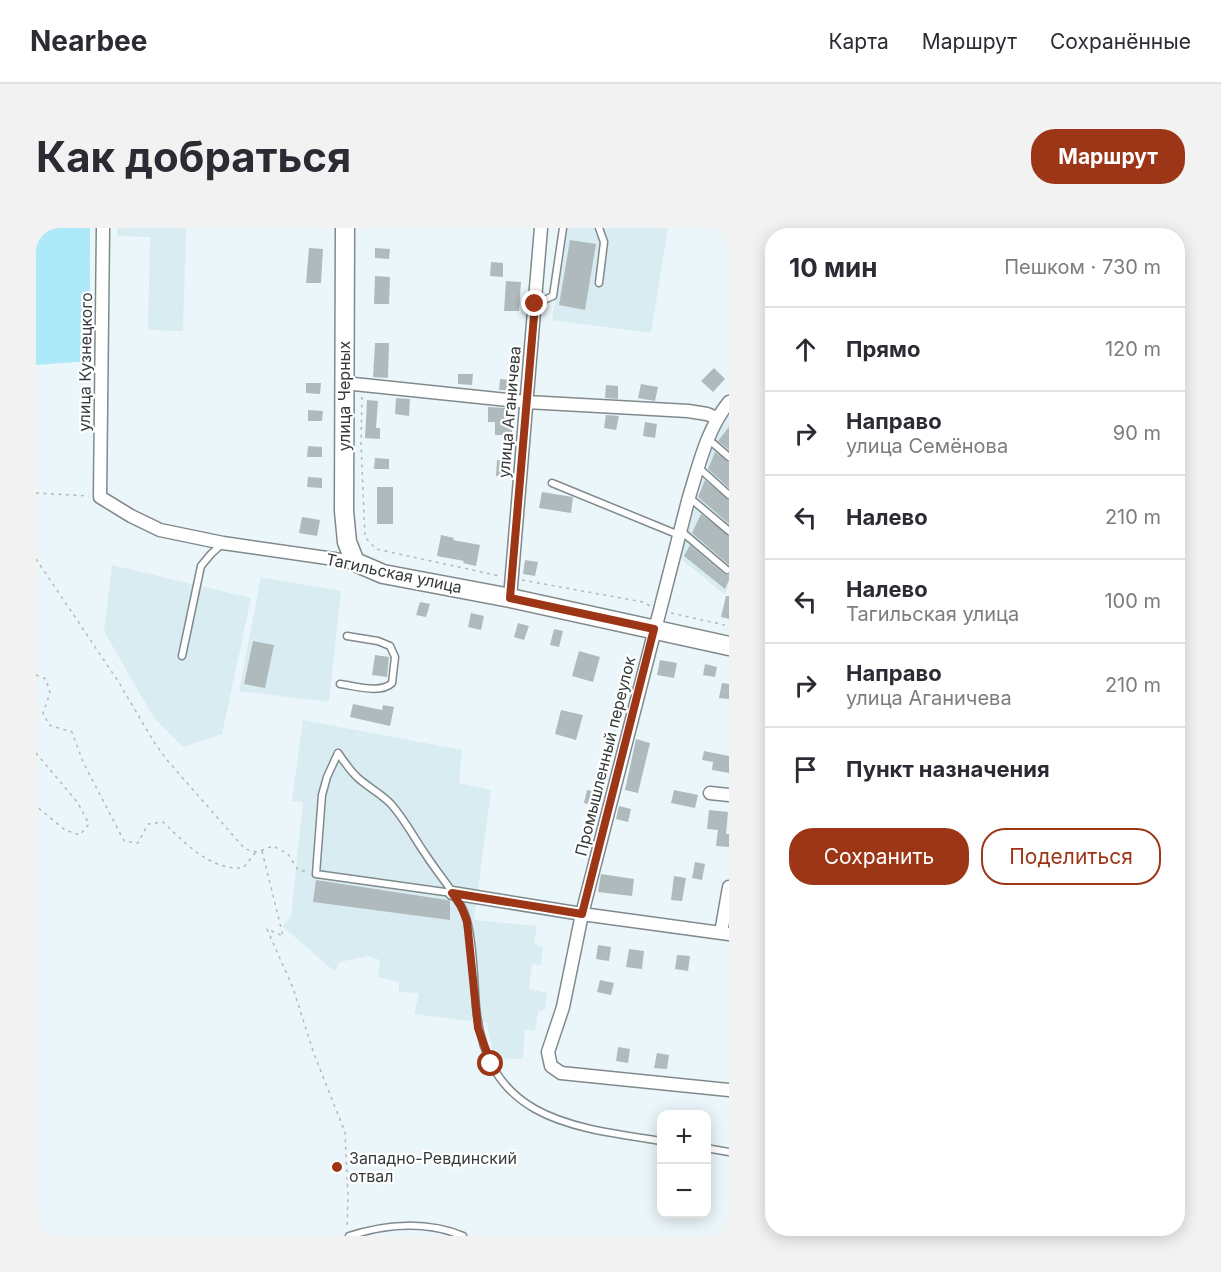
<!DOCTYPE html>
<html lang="ru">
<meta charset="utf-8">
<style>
body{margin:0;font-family:Inter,sans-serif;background:#f2f2f3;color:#2b2b33}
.controls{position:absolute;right:18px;bottom:18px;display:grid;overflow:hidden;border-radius:12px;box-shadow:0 3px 15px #0003}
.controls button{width:54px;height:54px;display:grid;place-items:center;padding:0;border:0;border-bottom:2px solid #e1e1e2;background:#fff;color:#2b2b33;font:30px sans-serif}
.stop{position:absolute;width:18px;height:18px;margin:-14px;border:4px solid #9d3616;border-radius:50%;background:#fff}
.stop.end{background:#9d3616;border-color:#fff;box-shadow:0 2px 6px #0008}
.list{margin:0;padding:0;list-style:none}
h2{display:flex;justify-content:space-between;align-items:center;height:78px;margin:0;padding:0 24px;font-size:26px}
h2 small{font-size:20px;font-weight:400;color:#7c7c81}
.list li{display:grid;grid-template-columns:39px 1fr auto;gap:18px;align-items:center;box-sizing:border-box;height:84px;padding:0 24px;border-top:2px solid #e1e1e2}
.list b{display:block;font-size:22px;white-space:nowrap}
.list p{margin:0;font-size:20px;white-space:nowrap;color:#7c7c81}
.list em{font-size:20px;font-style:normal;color:#7c7c81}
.actions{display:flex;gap:12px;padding:18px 24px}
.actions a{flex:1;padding:14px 0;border:2px solid #9d3616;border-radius:24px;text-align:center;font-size:21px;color:#9d3616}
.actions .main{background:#9d3616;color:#fff}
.icon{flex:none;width:33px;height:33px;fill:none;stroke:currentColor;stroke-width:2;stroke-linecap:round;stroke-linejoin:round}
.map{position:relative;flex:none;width:693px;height:1008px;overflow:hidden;border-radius:24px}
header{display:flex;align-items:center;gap:36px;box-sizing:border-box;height:84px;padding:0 30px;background:#fff;border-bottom:2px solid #e1e1e2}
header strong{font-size:28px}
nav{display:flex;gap:33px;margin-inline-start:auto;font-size:21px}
.intro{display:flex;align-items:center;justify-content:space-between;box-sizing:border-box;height:144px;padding:0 36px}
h1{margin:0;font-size:42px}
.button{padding:15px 27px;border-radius:24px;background:#9d3616;color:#fff;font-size:21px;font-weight:700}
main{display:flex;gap:36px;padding:0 36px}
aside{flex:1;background:#fff;border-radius:24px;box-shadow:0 3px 15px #0003}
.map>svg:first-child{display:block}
.built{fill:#d8ecf2}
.green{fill:#aee9f9}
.building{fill:#afbabd}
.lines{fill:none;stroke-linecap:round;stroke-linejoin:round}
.service-casing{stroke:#808a8d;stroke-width:9}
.minor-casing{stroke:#808a8d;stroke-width:15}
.primary-casing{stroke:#808a8d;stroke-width:21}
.path{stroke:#b0b9bc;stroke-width:1.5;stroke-dasharray:3 4.5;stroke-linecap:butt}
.service{stroke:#fff;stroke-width:6}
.minor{stroke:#fff;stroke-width:12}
.primary{stroke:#fff;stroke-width:18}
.route{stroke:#9d3616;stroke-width:8}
.poi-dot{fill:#9d3616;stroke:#fff;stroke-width:2}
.labels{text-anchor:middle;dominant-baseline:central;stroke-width:4.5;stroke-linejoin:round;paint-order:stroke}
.street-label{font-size:16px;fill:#353a3b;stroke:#fff}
.poi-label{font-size:16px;fill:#353a3b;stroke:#fff;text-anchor:start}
</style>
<header>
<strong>Nearbee</strong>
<nav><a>Карта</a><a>Маршрут</a><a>Сохранённые</a></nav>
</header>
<div class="intro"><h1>Как добраться</h1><a class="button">Маршрут</a></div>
<main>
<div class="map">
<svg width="693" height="1008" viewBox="0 0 693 1008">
<rect width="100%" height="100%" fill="#ebf6fa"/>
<!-- built -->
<path class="built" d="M81,0H150L147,103L112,102L114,9L81,8Z
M531,0H632L615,105L516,92Z
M693,185V355L689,367L644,330L677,218L687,192Z
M76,337L215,370L186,506L147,519L118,490L68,403Z
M225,349L305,363L293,474L203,463Z
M267,492L426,522L423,555L455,562L438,692L501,698L498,717L507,719L505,737L496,736L493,761L511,765L509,782L502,783L499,803L489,801L487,831L458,830L451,795L378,786L383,765L363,764V754L342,749L344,732L332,728L304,734L298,743L246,698L255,689L267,574L256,573Z"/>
<!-- green -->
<path class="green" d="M0,0H54V133L0,137Z"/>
<!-- building -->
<path class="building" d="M534,12L560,16L549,82L523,77Z
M273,20L287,21L285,55H270Z
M339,20L354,21L353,31L339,30Z
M455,34L467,35V49L454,48Z
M339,48L354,49L353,76H338Z
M470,53L485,54L483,83H468Z
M339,115H353L352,150L337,149Z
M678,140L689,151L677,164L665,153Z
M422,146H437L436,157L422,156Z
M464,151L478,152V162H463Z
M270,155H285L284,166L270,165Z
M605,156L622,159L619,173L602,170Z
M570,157L582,158V171L569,170Z
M360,170L374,171L373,188L359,186Z
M331,172L342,173L340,200H344V211L329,210Z
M452,179L471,180L470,187H476V207H459V194H452Z
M272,182L287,183L286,193H272Z
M570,187L583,188L580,202L568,200Z
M609,194L621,196L619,210L607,208Z
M693,199V222L682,213Z
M272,218L286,219V229H271Z
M679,224L693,234V260L672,241Z
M339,230L353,231V241H338Z
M461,232L473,233V248H460Z
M272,249L286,250V260L271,259Z
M669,252L693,272V296L662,269Z
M341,259H357V296H341Z
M506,264L537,269L535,285L503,280Z
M665,286L693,308V337L656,305Z
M266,289L284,292L281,308L263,305Z
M405,307L418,310L417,312L444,317L440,338L427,335L428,333L401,328Z
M654,317L688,346L693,347V352L689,361L648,328Z
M489,332L502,334L499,348L487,346Z
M690,368H693V391L685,389Z
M384,374L394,376L390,389L380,387Z
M435,385L448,388L445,402L432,399Z
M482,395L493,398L488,412L478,409Z
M518,401L527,403L523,419L514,417Z
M217,413L238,417L229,460L208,456Z
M543,423L564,429L557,454L536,448Z
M339,427L353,429L351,449L336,447Z
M624,432L641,435L638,450L621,447Z
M669,436L681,439L679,449L667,447Z
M686,455L693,456V471L683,470Z
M317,476L346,482L347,477L358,479L354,498L314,489Z
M525,482L547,487L540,512L519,506Z
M600,511L614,515L602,565L589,562Z
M668,523L693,528V545L676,542L677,534L666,532Z
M551,562L564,565L561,578L548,575Z
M638,562L662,567L659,580L635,575Z
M583,578L595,581L592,594L580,591Z
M673,582L692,584L690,606H693V619L680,618L682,602L671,601Z
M659,634L669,636L666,652L656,650Z
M565,646L598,651L596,668L562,664Z
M638,648L650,650L646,673L635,672Z
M280,652L411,672L414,673V692L277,674Z
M562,717L575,719L573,733L560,731Z
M593,721L608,723L606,741L590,739Z
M641,727L654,728L652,743L639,741Z
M564,752L578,755L575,767L561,764Z
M582,819L594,821L592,835L580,833Z
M621,825L633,827L631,841L618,840Z"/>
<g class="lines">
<defs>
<path id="service" d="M563,0L568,14L563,55
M499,76L517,68L527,0
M672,211L693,229
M663,240L693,267
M516,255L643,307
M654,270L693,303
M645,303L691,342
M146,428L165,338L175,326L186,316
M304,456C319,458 345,466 356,455L359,429L354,418L342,413L311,408
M302,525C308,533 314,543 322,550C332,559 344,565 354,575C368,590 378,610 390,627C402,646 419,664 428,684C437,704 438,754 440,779C451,891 533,899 626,913
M302,525L291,549L286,567L280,646L416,665
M670,920L693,924
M313,1008C350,996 391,993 427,1008"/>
<path id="minor" d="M67,0L64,269L95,288L124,302L187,315L319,334
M308,155L491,174L652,183L671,186L681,190
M693,174C671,201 663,237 653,269L546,686L527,779L512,824L515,838L525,845L693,862
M474,370L505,0
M674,565L693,567
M416,665L546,686L693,706
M685,705L693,659"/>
<path id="primary" d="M309,0L308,283L311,314L319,334L347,346L474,370L693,418"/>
</defs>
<!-- service casing -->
<use href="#service" class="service-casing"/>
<!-- minor casing -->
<use href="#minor" class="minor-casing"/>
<!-- primary casing -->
<use href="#primary" class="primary-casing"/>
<!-- path -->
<path class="path" d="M326,169L325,215L329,309L340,321L464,348
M0,265L53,268
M0,331L82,453L118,514L131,532L209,621L221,624L237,618L252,626L262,642L272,644
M486,352L607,374L614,378
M635,385L693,398
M0,447L10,451L14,465L7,485L13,497L36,504L47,534L88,613L102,615L112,596L127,594C150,616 174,642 207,640L220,624
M0,525L42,575L53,596L44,607L29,602L0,578
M226,623L247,708L231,701L257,760L278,826L309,904L312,969L311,1001"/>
<!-- service -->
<use href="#service" class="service"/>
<!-- minor -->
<use href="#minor" class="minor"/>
<!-- primary -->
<use href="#primary" class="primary"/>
</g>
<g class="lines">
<!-- route -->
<path class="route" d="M455,836L442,800L431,693L425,678L416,665L546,686L618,401L474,370L499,76"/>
</g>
<!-- markers -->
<circle class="poi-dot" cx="301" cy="939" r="6"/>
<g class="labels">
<!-- street labels -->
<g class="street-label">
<text transform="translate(49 134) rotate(-89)">улица Кузнецкого</text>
<text transform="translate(308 168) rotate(-90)">улица Черных</text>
<text transform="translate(473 184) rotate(-85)">улица Аганичева</text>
<text transform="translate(358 345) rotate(12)">Тагильская улица</text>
<text transform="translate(569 528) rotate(-76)">Промышленный переулок</text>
</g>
<!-- poi labels -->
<g class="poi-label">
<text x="313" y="930">Западно-Ревдинский<tspan x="313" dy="18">отвал</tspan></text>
</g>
</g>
</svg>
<div class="controls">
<button>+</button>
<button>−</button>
</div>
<div class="stop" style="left:455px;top:836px"></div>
<div class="stop end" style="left:499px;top:76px"></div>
</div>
<aside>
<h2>10 мин<small>Пешком · 730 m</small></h2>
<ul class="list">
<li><svg class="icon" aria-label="ahead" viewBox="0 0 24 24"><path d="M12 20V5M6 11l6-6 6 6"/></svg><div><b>Прямо</b></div><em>120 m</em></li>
<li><svg class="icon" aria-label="right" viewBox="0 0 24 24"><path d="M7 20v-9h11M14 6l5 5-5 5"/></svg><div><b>Направо</b><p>улица Семёнова</p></div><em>90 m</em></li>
<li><svg class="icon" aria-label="left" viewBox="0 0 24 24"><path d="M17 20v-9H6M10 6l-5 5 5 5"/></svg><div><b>Налево</b></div><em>210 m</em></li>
<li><svg class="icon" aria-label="left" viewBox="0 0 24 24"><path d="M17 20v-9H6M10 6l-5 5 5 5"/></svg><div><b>Налево</b><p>Тагильская улица</p></div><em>100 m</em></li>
<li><svg class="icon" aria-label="right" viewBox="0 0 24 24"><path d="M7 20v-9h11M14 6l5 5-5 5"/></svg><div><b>Направо</b><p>улица Аганичева</p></div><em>210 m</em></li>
<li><svg class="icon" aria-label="arrive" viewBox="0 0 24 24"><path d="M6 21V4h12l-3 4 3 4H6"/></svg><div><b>Пункт назначения</b></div></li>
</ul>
<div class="actions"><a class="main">Сохранить</a><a>Поделиться</a></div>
</aside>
</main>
